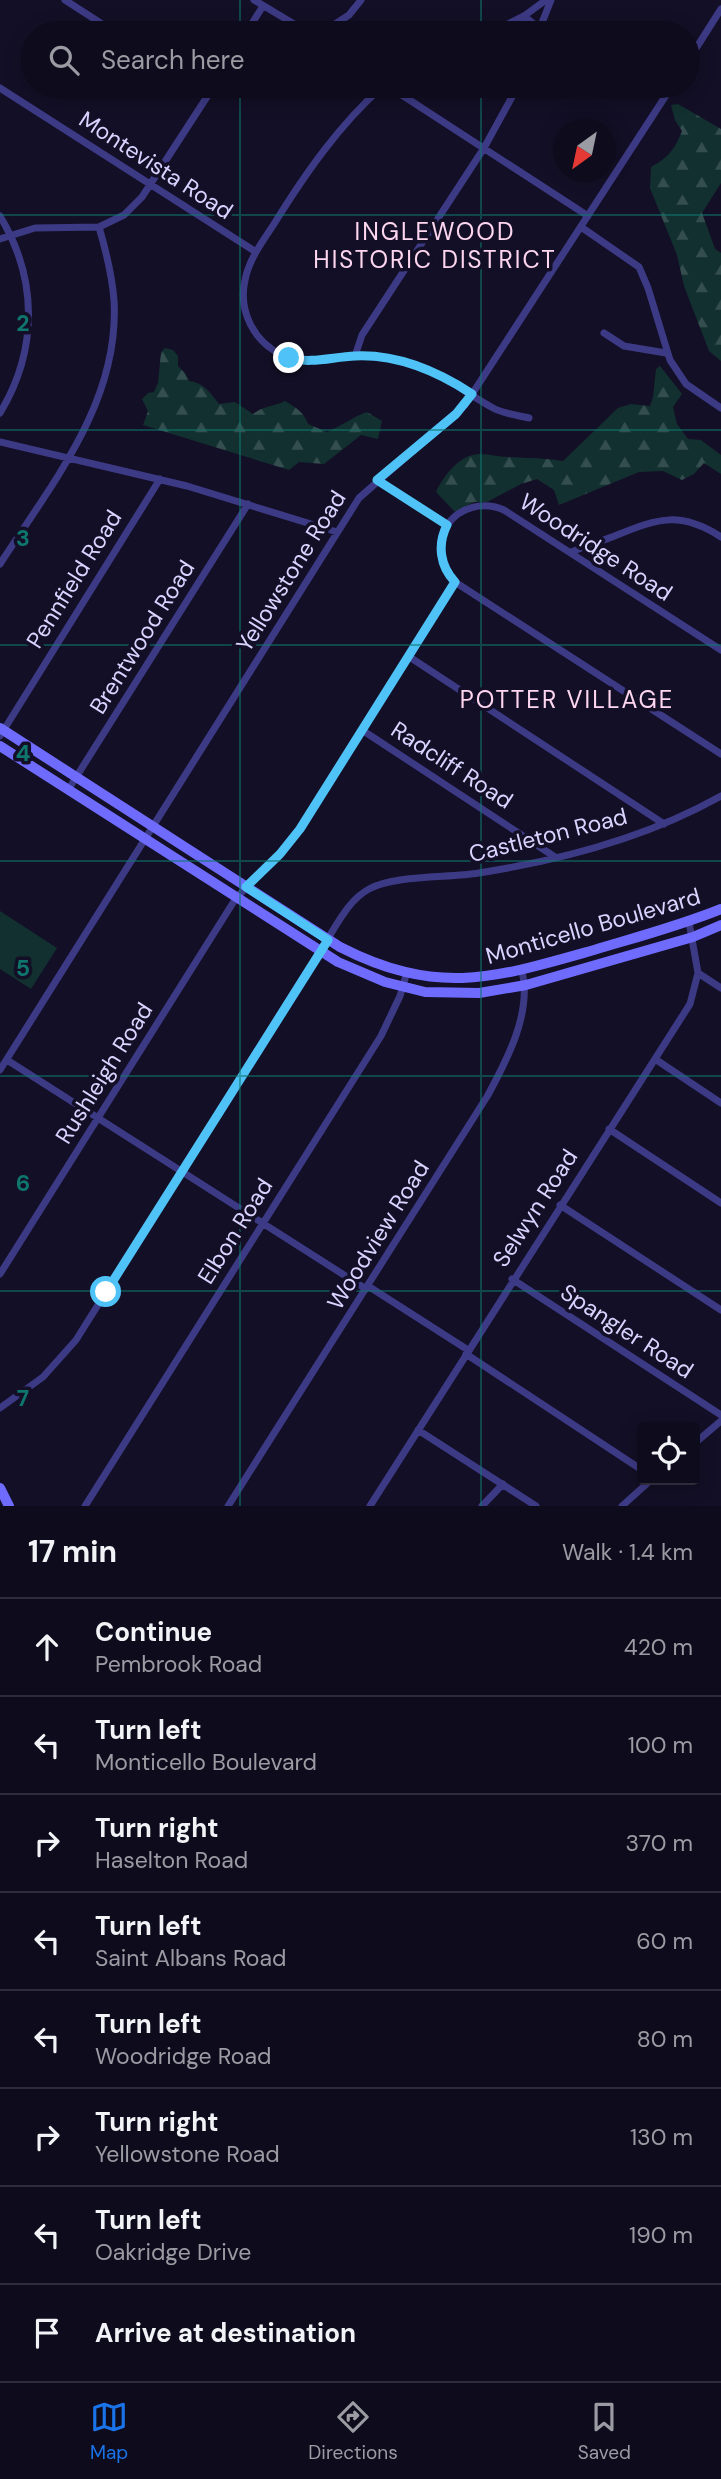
<!DOCTYPE html>
<meta charset="utf-8">
<style>
body{margin:0;font-family:"DM Sans",sans-serif;background:#1c1929;color:#f1f3f6}
.controls{position:absolute;right:21px;bottom:21px;display:grid;overflow:hidden;border-radius:7px;box-shadow:0 4px 18px #0003}
.controls button{width:63px;height:63px;display:grid;place-items:center;padding:0;border:0;border-bottom:2px solid #2e2b3b;background:#0e0b1c;color:#f1f3f6;font:35px sans-serif}
.compass{position:absolute;left:553px;top:119px;width:63px;height:63px;border-radius:50%;background:#0e0b1c;box-shadow:0 4px 18px #0003;rotate:213deg}
.stop{position:absolute;width:21px;height:21px;margin:-16px;border:5px solid #4fc3f7;border-radius:50%;background:#fff}
.stop.end{background:#4fc3f7;border-color:#fff;box-shadow:0 2px 7px #0008}
.list{margin:0;padding:0;list-style:none}
h2{display:flex;justify-content:space-between;align-items:center;height:91px;margin:0;padding:0 28px;font-size:30px}
h2 small{font-size:23px;font-weight:400;color:#9b9ba3}
.list li{display:grid;grid-template-columns:46px 1fr auto;gap:21px;align-items:center;box-sizing:border-box;height:98px;padding:0 28px;border-top:2px solid #2e2b3b}
.list b{display:block;font-size:26px;white-space:nowrap}
.list p{margin:0;font-size:23px;white-space:nowrap;color:#9b9ba3}
.list em{font-size:23px;font-style:normal;color:#9b9ba3}
.icon{flex:none;width:38px;height:38px;fill:none;stroke:currentColor;stroke-width:2;stroke-linecap:round;stroke-linejoin:round}
.map{position:relative;flex:none;width:721px;height:1506px;overflow:hidden}
.search{position:absolute;background:#0e0b1c;box-shadow:0 4px 18px #0003;left:21px;right:21px;top:21px;height:77px;display:flex;align-items:center;gap:18px;box-sizing:border-box;padding:0 24px;border-radius:38px;color:#9b9ba3;font-size:26px}
.sheet{height:875px;background:#0e0b1c}
nav{display:flex;justify-content:space-around;align-items:center;box-sizing:border-box;height:98px;border-top:2px solid #2e2b3b;background:#0e0b1c;font-size:19px;color:#9b9ba3}
nav a{display:grid;justify-items:center;gap:4px}
nav .on{color:#1a73e8}
.map>svg:first-child{display:block}
.green{fill:#12302f}
.forest{fill:url(#forest-firs)}
.lines{fill:none;stroke-linecap:round;stroke-linejoin:round}
.minor{stroke:#3d3a85;stroke-width:7}
.secondary{stroke:#6f6bff;stroke-width:10}
.route{stroke:#4fc3f7;stroke-width:9}
.grid{fill:none;stroke:#0f766e;stroke-width:2;stroke-opacity:0.55}
.labels{text-anchor:middle;dominant-baseline:central;stroke-width:7;stroke-linejoin:round;paint-order:stroke}
.street-label{font-size:23px;fill:#d9d4ff;stroke:#130f26}
.neighbourhood-label{font-size:24px;letter-spacing:2px;fill:#ffd6f0;stroke:#130f26}
.grid-label{font-size:23px;text-anchor:middle;font-weight:bold;fill:#0f766e;stroke:#130f26;stroke-width:7;stroke-linejoin:round;paint-order:stroke}
</style>
<div class="map">
<svg width="721" height="1506" viewBox="0 0 721 1506">
<defs>
<pattern id="forest-firs" width="22" height="20" patternUnits="userSpaceOnUse" patternTransform="scale(1.75)"><rect width="22" height="20" fill="#12302f"/><path d="M5 1l3.5 6h-7zM16 11l3.5 6h-7z" fill="#344d4e"/></pattern>
</defs>
<rect width="100%" height="100%" fill="#130f26"/>
<!-- green -->
<path class="green" d="M0,911L57,948L31,989L0,969Z"/>
<!-- forest -->
<path class="forest" d="M678,104L721,129V183L702,213L715,249L721,253V361L709,351L684,286L677,255L650,188L651,167C668,158 675,149 682,131L675,120L671,105Z
M165,348L173,350L178,356V366L185,373L189,381C204,383 210,392 219,404L235,402L253,414C263,406 273,407 285,401C295,407 304,412 308,424L327,432C342,426 352,417 367,412L382,421L378,439L361,435L324,464L299,462L289,470L143,425L148,411L142,399L148,393L154,392L158,383L161,352Z
M660,366L682,394L673,407L677,424L688,439L701,440L721,455V474L704,463L694,474L682,480L663,471L639,472L559,505L554,490L537,479L521,484L487,502H474L455,512L436,492C444,475 460,454 480,454C489,454 498,457 508,457C527,458 545,458 563,461L618,408L631,404L650,406L653,397L656,369Z"/>
<g class="lines">
<!-- minor -->
<path class="minor" d="M65,0L116,33
M254,0L299,27L329,28L332,33
M524,16L540,29
M329,28L349,15L361,0
M246,33L263,6
M490,33L524,16L546,0
M538,33L551,0
M688,61L721,9
M198,86L209,93
M383,86C339,125 305,174 274,224C263,241 249,259 245,280C238,311 254,342 282,355C307,366 330,357 356,356C373,356 392,358 409,363C441,372 464,392 493,408C504,414 517,415 529,418
M388,86L588,216
M0,88L256,252
M0,216C38,279 38,350 0,413
M581,227L639,267L648,288L670,360L686,384L721,408
M0,239L35,228L99,227L124,215L142,197L214,86
M604,333L624,346L666,353
M355,356L362,335L484,148L518,86
M0,442L187,486L337,532
M377,480L447,525C460,507 483,501 504,510L721,650
M447,525C437,545 440,566 455,582L721,754
M571,552C586,546 602,541 617,535C659,518 681,511 721,537
M0,564C52,483 120,402 114,300C112,275 106,251 99,227
M408,656L664,824
M362,730L555,857
M0,736L160,479
M68,790L248,504
M698,973L721,988
M655,1059L721,1103
M7,1060L366,1289
M0,1070L359,498L465,405L672,86
M609,1129L721,1203
M560,1205L721,1310
M0,1274L236,898L280,854L300,829L455,582
M512,1279L721,1415
M368,1286L468,1350
M466,1354L642,1470
M0,1408L43,1377L76,1340L323,946C336,927 348,900 369,889C394,875 448,878 479,873C562,860 648,837 721,796
M418,1430L536,1506
M695,1443L721,1421
M85,1506L381,1036L400,996L407,972
M228,1506L488,1095C508,1058 532,1012 522,971
M370,1506L690,1004L698,973L689,922
M482,1506L503,1484
M622,1506L651,1480"/>
<!-- secondary -->
<path class="secondary" d="M0,728L340,947C438,997 495,978 594,950C637,937 679,926 721,909
M0,746L338,962L385,982L425,992L479,993L526,985L693,937L721,925
M0,1488L9,1506"/>
</g>
<g class="lines">
<!-- route -->
<path class="route" d="M106,1292L328,940L246,887L280,854L300,829L455,582C440,566 437,545 447,525L377,480L456,414L472,394C437,371 398,354 355,356C332,357 311,364 289,358"/>
</g>
<!-- grid -->
<path class="grid" d="M240,0V33M481,0V33M240,86V1506M481,86V1506M0,215H721M0,430H721M0,645H721M0,861H721M0,1076H721M0,1291H721"/>
<g class="labels">
<!-- street labels -->
<g class="street-label">
<text transform="translate(156 165) rotate(33)">Montevista Road</text>
<text transform="translate(596 547) rotate(33)">Woodridge Road</text>
<text transform="translate(291 571) rotate(-58)">Yellowstone Road</text>
<text transform="translate(74 579) rotate(-58)">Pennfield Road</text>
<text transform="translate(142 637) rotate(-58)">Brentwood Road</text>
<text transform="translate(452 765) rotate(33)">Radcliff Road</text>
<text transform="translate(548 835) rotate(-14)">Castleton Road</text>
<text transform="translate(593 926) rotate(-16)">Monticello Boulevard</text>
<text transform="translate(104 1073) rotate(-58)">Rushleigh Road</text>
<text transform="translate(535 1208) rotate(-57)">Selwyn Road</text>
<text transform="translate(235 1231) rotate(-58)">Elbon Road</text>
<text transform="translate(378 1235) rotate(-58)">Woodview Road</text>
<text transform="translate(627 1331) rotate(33)">Spangler Road</text>
</g>
<!-- neighbourhood labels -->
<g class="neighbourhood-label">
<text x="435" y="231">INGLEWOOD<tspan x="435" dy="28">HISTORIC DISTRICT</tspan></text>
<text x="567" y="699">POTTER VILLAGE</text>
</g>
</g>
<g class="grid-label">
<text x="23" y="331">2</text>
<text x="23" y="546">3</text>
<text x="23" y="761">4</text>
<text x="23" y="976">5</text>
<text x="23" y="1191">6</text>
<text x="23" y="1406">7</text>
</g>
</svg>
<div class="controls">
<button><svg class="icon" aria-label="locate" viewBox="0 0 24 24"><circle cx="12" cy="12" r="6"/><path d="M12 2v4M12 18v4M2 12h4M18 12h4"/></svg></button>
</div>
<svg class="compass" viewBox="-18 -18 36 36"><path d="M0-13l5 13h-10z" fill="#e53935"/><path d="M0 13l5-13h-10z" fill="#9b9ba3"/></svg>
<div class="stop" style="left:106px;top:1292px"></div>
<div class="stop end" style="left:289px;top:358px"></div>
<div class="search"><svg class="icon" aria-label="search" viewBox="0 0 24 24"><circle cx="10" cy="10" r="6"/><path d="M15 15l6 6"/></svg>Search here</div>
</div>
<section class="sheet">
<h2>17 min<small>Walk · 1.4 km</small></h2>
<ul class="list">
<li><svg class="icon" aria-label="ahead" viewBox="0 0 24 24"><path d="M12 20V5M6 11l6-6 6 6"/></svg><div><b>Continue</b><p>Pembrook Road</p></div><em>420 m</em></li>
<li><svg class="icon" aria-label="left" viewBox="0 0 24 24"><path d="M17 20v-9H6M10 6l-5 5 5 5"/></svg><div><b>Turn left</b><p>Monticello Boulevard</p></div><em>100 m</em></li>
<li><svg class="icon" aria-label="right" viewBox="0 0 24 24"><path d="M7 20v-9h11M14 6l5 5-5 5"/></svg><div><b>Turn right</b><p>Haselton Road</p></div><em>370 m</em></li>
<li><svg class="icon" aria-label="left" viewBox="0 0 24 24"><path d="M17 20v-9H6M10 6l-5 5 5 5"/></svg><div><b>Turn left</b><p>Saint Albans Road</p></div><em>60 m</em></li>
<li><svg class="icon" aria-label="left" viewBox="0 0 24 24"><path d="M17 20v-9H6M10 6l-5 5 5 5"/></svg><div><b>Turn left</b><p>Woodridge Road</p></div><em>80 m</em></li>
<li><svg class="icon" aria-label="right" viewBox="0 0 24 24"><path d="M7 20v-9h11M14 6l5 5-5 5"/></svg><div><b>Turn right</b><p>Yellowstone Road</p></div><em>130 m</em></li>
<li><svg class="icon" aria-label="left" viewBox="0 0 24 24"><path d="M17 20v-9H6M10 6l-5 5 5 5"/></svg><div><b>Turn left</b><p>Oakridge Drive</p></div><em>190 m</em></li>
<li><svg class="icon" aria-label="arrive" viewBox="0 0 24 24"><path d="M6 21V4h12l-3 4 3 4H6"/></svg><div><b>Arrive at destination</b></div></li>
</ul>
</section>
<nav>
<a class="on"><svg class="icon" aria-label="map" viewBox="0 0 24 24"><path d="M3 6l6-2 6 2 6-2v14l-6 2-6-2-6 2zM9 4v14M15 6v14"/></svg>Map</a>
<a><svg class="icon" aria-label="directions" viewBox="0 0 24 24"><path d="M12 3l9 9-9 9-9-9zM9 14v-3h6M13 9l2 2-2 2"/></svg>Directions</a>
<a><svg class="icon" aria-label="saved" viewBox="0 0 24 24"><path d="M7 4h10v16l-5-4-5 4z"/></svg>Saved</a>
</nav>
